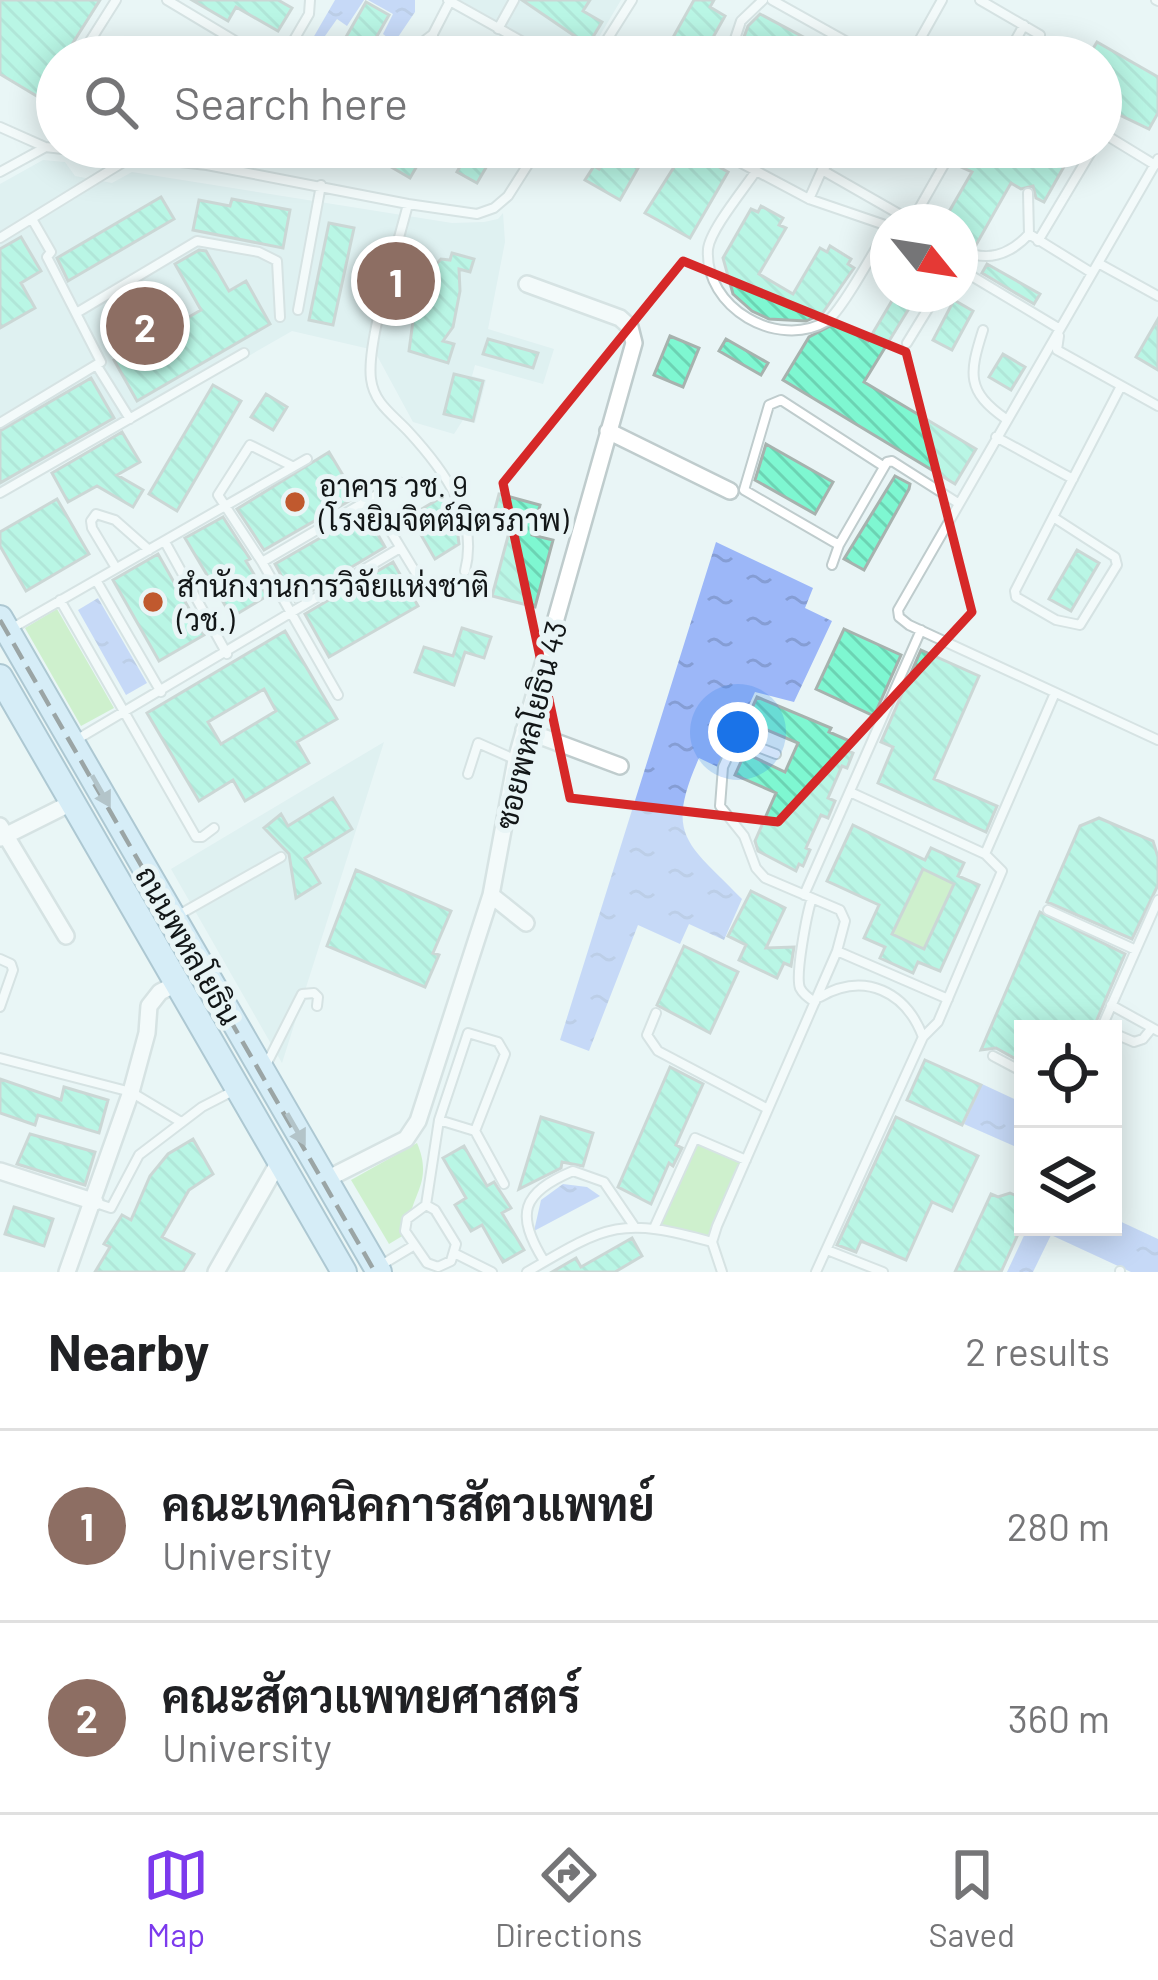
<!DOCTYPE html>
<meta charset="utf-8">
<style>
body{margin:0;font-family:Barlow,Sarabun,sans-serif;background:#f2f2f2;color:#202124}
.controls{position:absolute;right:36px;bottom:36px;display:grid;overflow:hidden;border-radius:0px;box-shadow:0 6px 30px #0003}
.controls button{width:108px;height:108px;display:grid;place-items:center;padding:0;border:0;border-bottom:3px solid #e0e0e0;background:#fff;color:#202124;font:60px sans-serif}
.compass{position:absolute;left:870px;top:204px;width:108px;height:108px;border-radius:50%;background:#fff;box-shadow:0 6px 30px #0003;rotate:120deg}
.you{position:absolute;left:738px;top:732px;width:42px;height:42px;margin:-30px;border:9px solid #fff;border-radius:50%;background:#1a73e8;box-shadow:0 0 0 18px #1a73e833}
.badge{display:grid;place-items:center;width:78px;height:78px;border-radius:50%;background:#7c3aed;color:#fff;font-size:39px;font-weight:700}
.pin{position:absolute;translate:-50% -50%;border:6px solid #fff;box-shadow:0 3px 12px #0006}
.list{margin:0;padding:0;list-style:none}
h2{display:flex;justify-content:space-between;align-items:center;height:156px;margin:0;padding:0 48px;font-size:51px}
h2 small{font-size:39px;font-weight:400;color:#757577}
.list li{display:grid;grid-template-columns:78px 1fr auto;gap:36px;align-items:center;box-sizing:border-box;height:192px;padding:0 48px;border-top:3px solid #e0e0e0}
.list b{display:block;font-size:45px;white-space:nowrap}
.list p{margin:0;font-size:39px;white-space:nowrap;color:#757577}
.list em{font-size:39px;font-style:normal;color:#757577}
.icon{flex:none;width:66px;height:66px;fill:none;stroke:currentColor;stroke-width:2;stroke-linecap:round;stroke-linejoin:round}
.map{position:relative;flex:none;width:1158px;height:1272px;overflow:hidden}
.search{position:absolute;background:#fff;box-shadow:0 6px 30px #0003;left:36px;right:36px;top:36px;height:132px;display:flex;align-items:center;gap:30px;box-sizing:border-box;padding:0 42px;border-radius:66px;color:#757577;font-size:45px}
.sheet{height:540px;background:#fff}
nav{display:flex;justify-content:space-around;align-items:center;box-sizing:border-box;height:168px;border-top:3px solid #e0e0e0;background:#fff;font-size:33px;color:#757577}
nav a{display:grid;justify-items:center;gap:6px}
nav .on{color:#7c3aed}
.map>svg:first-child{display:block}
.built{fill:#d3eaeb}
.green{fill:#aee99c}
.water{fill:url(#water-ripples)}
.building{fill:url(#building-back-hatch);stroke:#a7b2ae;stroke-width:3;fill-rule:evenodd}
.lines{fill:none;stroke-linecap:round;stroke-linejoin:round}
.service-casing{stroke:#bfcccd;stroke-width:12}
.minor-casing{stroke:#bfcccd;stroke-width:20}
.primary-casing{stroke:#6590a7;stroke-width:28}
.service{stroke:#fff;stroke-width:8}
.minor{stroke:#fff;stroke-width:15}
.primary{stroke:#bee3f9;stroke-width:24}
.rail{stroke:#3d4344;stroke-width:4.5;stroke-dasharray:18 9;stroke-linecap:butt}
.oneway{fill:#718793}
.marked{fill:none;stroke:#d62828;stroke-width:9;stroke-linejoin:round}
.poi-dot{fill:#c0592e;stroke:#e9f5f6;stroke-width:4.5}
.labels{text-anchor:middle;dominant-baseline:central;stroke-width:10;stroke-linejoin:round;paint-order:stroke}
.poi-label{font-size:30px;fill:#121617;stroke:#e9f5f6;text-anchor:start}
.street-label{font-size:30px;fill:#121617;stroke:#e9f5f6}
</style>
<div class="map">
<svg width="1158" height="1272" viewBox="0 0 1158 1272">
<defs>
<pattern id="water-ripples" width="26" height="14" patternUnits="userSpaceOnUse" patternTransform="scale(3)"><rect width="26" height="14" fill="#9cb7f8"/><path d="M2 4q2-2 4 0t4 0M15 11q2-2 4 0t4 0" fill="none" stroke="#859dd4"/></pattern>
<pattern id="building-back-hatch" width="6" height="6" patternUnits="userSpaceOnUse" patternTransform="scale(3)"><rect width="6" height="6" fill="#7ef7d1"/><path d="M-1 5l2 2M0 0l6 6M5-1l2 2" fill="none" stroke="#6cd3b3"/></pattern>
</defs>
<rect width="100%" height="100%" fill="#e9f5f6"/>
<!-- built -->
<path class="built" d="M460,0H621L587,57H560Z
M43,160L65,162L75,176L112,183L132,172L452,223L484,222L498,219L503,213L505,242L488,329L554,349L543,384L475,365L472,376L486,380L475,423L463,420L454,434L413,422L374,350L292,331L0,499V184Z
M384,742L282,1063L171,869Z"/>
<!-- green -->
<path class="green" d="M57,609L114,708L81,726L25,628Z
M923,869L954,884L924,949L892,934Z
M695,1138L746,1160L712,1242L655,1226Z
M417,1143C435,1185 407,1196 409,1232L389,1244L351,1180Z"/>
<!-- water -->
<path class="water" d="M335,0H364L347,26L337,19L325,36L337,42L330,57H302Z
M368,0H415V12L394,43L383,34L393,14Z
M716,542L813,588L805,608L832,621L794,702L755,692L720,768L699,758C664,837 688,843 742,899L724,940L689,924L680,944L638,925L589,1051L560,1040Z
M98,598L147,683L126,695L78,610Z
M982,1084L1023,1103V1150L964,1124Z
M563,1184L587,1187L600,1196L534,1231L541,1200Z
M1113,1218L1158,1239V1272H1131L1051,1235L1033,1272H1007L1028,1227H1113Z"/>
<!-- building -->
<path class="building" d="M0,0H100L64,57H57V69L40,98L0,74Z
M192,0H278L292,8L278,31L236,7L228,21Z
M522,0H590L583,11L602,22L588,45Z
M694,0H714L710,7L725,16L702,57H662Z
M366,2L389,15L377,36L383,39L372,57H341L347,47L342,44Z
M760,14L841,57H749L757,43L744,37L748,26Z
M1097,42L1158,77V113L1149,129L1101,106V57H1088Z
M395,147H428L410,178L386,164Z
M471,147H498L477,183L457,172Z
M612,147H650L620,200L585,180L594,166L599,169Z
M970,147H1075L1044,202L1036,198L1033,186L1021,189L1011,183L976,245L960,236V222H943L972,172L959,166Z
M686,148L728,172L690,238L645,213Z
M161,197L174,219L68,281L57,258Z
M232,199L290,210L283,248L193,230L199,200L230,206Z
M761,206L783,218L779,225L786,228L759,274L793,294L820,248L827,252L830,246L851,259L848,264L854,268L822,314L806,321L769,319L752,311L733,294L723,258L751,209L758,212Z
M329,223L354,228L333,325L309,320Z
M21,237L41,271L21,283L35,308L0,328V249Z
M199,250L206,251L229,291L246,281L270,324L137,401L114,360L201,310L175,264Z
M452,253L474,259L470,272L459,269L460,291L453,327L443,341L454,344L448,363L409,351L416,298L423,278L441,259L450,260Z
M987,264L1040,294L1034,304L982,273Z
M896,294L913,302L864,382L976,449L955,484L783,380L809,337L838,322L868,341Z
M954,300L973,311L952,350L933,340Z
M1158,319V370L1136,357Z
M670,336L699,348L683,387L654,375Z
M488,339L538,353L533,368L483,354Z
M726,339L768,363L761,375L719,351Z
M1003,354L1025,367L1011,390L989,377Z
M454,374L483,381L473,421L444,414Z
M91,378L114,418L0,483V431Z
M213,385L241,401L177,511L149,494Z
M266,394L287,407L273,430L251,417Z
M122,432L140,462L117,475L143,490L133,507L97,486L68,502L52,473Z
M766,444L833,482L815,514L755,480Z
M329,452L356,497L264,550L237,509Z
M895,476L910,484L909,489L864,570L844,559Z
M499,494L540,505L532,535L553,540L535,607L492,596L510,529L491,524Z
M442,497L456,519L459,544L435,559L410,516Z
M57,499L89,554L26,591L0,546V532Z
M365,512L385,547L295,601L275,564Z
M223,517L250,559L246,561L267,596L232,617L185,538Z
M1077,550L1099,563L1071,611L1049,599Z
M158,554L204,635L159,661L113,580Z
M393,562L418,606L329,657L305,614Z
M462,628L491,637L484,658L465,652L454,685L415,672L424,647L453,656Z
M844,629L901,655L874,716L816,689Z
M285,631L337,719L297,742L309,763L245,801L233,780L199,801L147,713ZM264,689L276,711L221,744L208,722Z
M921,650L979,676L934,779L997,806L986,832L878,783L893,747L881,742Z
M757,697L831,728L829,732L852,742L848,751L853,753L847,768L842,766L828,798L835,801L828,818L821,815L806,848L810,850L803,866L799,864L796,871L758,851L755,841L776,793L735,775L745,753L785,772L798,743L746,721Z
M333,798L352,829L305,858L320,883L296,898L289,854L264,828L281,814L288,826Z
M1099,818L1153,841L1158,857V885L1132,939L1047,902L1080,826Z
M853,825L925,860L931,848L964,863L958,876L979,885L940,971L918,962L913,973L880,958L885,947L864,938L879,905L827,881ZM923,869L954,884L924,949L892,934Z
M356,870L451,911L433,953L439,955L425,987L327,946Z
M751,891L785,908L766,948L794,947L791,966L784,963L777,978L739,960L746,945L728,936Z
M1040,912L1125,954L1093,1029H1023V1063L996,1048L981,1050Z
M684,946L738,972L710,1033L657,1005Z
M925,1060L981,1085L962,1125L907,1100Z
M670,1067L703,1084L676,1145L682,1148L673,1166L669,1163L651,1204L618,1187Z
M0,1079L61,1100L64,1087L108,1100L99,1133L38,1115L35,1125L0,1113Z
M541,1117L593,1133L583,1166L562,1162L561,1168L519,1189Z
M896,1117L978,1156L952,1211L932,1202L906,1260L861,1241L856,1252L837,1245Z
M30,1134L95,1152L85,1185L17,1164Z
M193,1139L213,1174L189,1190L162,1237L194,1254L183,1272H95L110,1247L104,1244L122,1215L131,1220L150,1176L168,1154Z
M464,1146L487,1186L494,1182L511,1208L502,1213L524,1250L503,1262L482,1225L471,1231L455,1205L466,1198L443,1158Z
M1010,1193L1023,1199V1223L1001,1272H955L991,1194L998,1197Z
M14,1207L53,1219L44,1246L5,1234Z
M632,1238L642,1256L615,1272H552L576,1258L581,1267Z"/>
<g class="lines">
<defs>
<path id="service" d="M167,0L262,57
M448,0L550,57
M772,0L874,57
M980,0L1040,35
M1156,0L1158,1
M498,29L514,0
M80,57L116,0
M284,57L309,14L310,0
M403,57L432,35
M433,57V34L450,1
M596,57L632,0
M729,57L741,21L763,0
M910,57L942,0
M1006,57L1024,25
M0,127L45,147L207,165L408,204L477,214L494,208L508,196L539,147
M1101,132L1155,165
M711,147L809,199L888,226
M1158,159L898,610L899,617L909,625L1158,740
M822,170L913,222
M756,171C744,189 710,230 708,249C704,308 778,350 827,321C842,311 876,247 888,228
M0,172L44,148
M1028,193L1029,234L1092,273
M809,199L822,170L843,147
M408,204C398,245 366,342 371,379C374,403 392,414 408,431C444,470 479,517 465,571
M912,221L954,147
M0,238L130,158
M1038,241L1094,147
M960,249C986,263 1010,255 1029,234
M1098,263L1158,296
M960,269L1060,329
M298,310L321,185
M78,312L197,241L259,252L277,261L280,317
M983,330C969,374 966,391 1006,419
M1059,336L1057,350L1158,406
M907,343L937,294
M97,366L130,419
M0,423L101,362L47,257L51,252L32,219
M996,437L1073,479
M292,466L250,445L218,495L262,562L338,695
M0,493L244,353
M371,499L416,573
M1053,517L1015,591L1016,597L1056,620L1080,625L1117,565L1115,557L1053,517L1121,386
M165,542L227,654
M839,545L744,490L769,405L781,400L883,466
M262,562L399,482
M832,565L839,545L887,462L892,461L958,503
M116,568L92,528L91,521L96,514L115,520L149,550
M96,580L161,692
M60,600L196,837H202L214,828
M9,630L307,459
M76,740L400,548
M468,774L478,743L514,759
M985,854L1055,693
M804,895L921,630
M812,898C807,913 795,975 800,988C803,994 810,999 815,1002
M1048,910L1136,950
M175,917L281,857
M837,951L948,999
M0,959L11,964L13,970L0,1007
M820,997C865,971 906,992 923,1037
M1111,1005L1158,1031
M656,1013L647,1035L658,1051L768,1109
M1101,1029L1158,900
M1113,1033L1134,1042L1143,1039L1152,1028
M993,1056L1023,1072
M0,1058L131,1092L181,1122
M266,1065L302,994L314,993L318,997L317,1006
M439,1120L475,1131L504,1184
M96,1203L111,1208L139,1155L202,1107L233,1091
M426,1205L439,1120L468,1033L498,1042L505,1054L475,1131
M426,1205L435,1210L456,1244L451,1261L438,1267L427,1263L405,1231L407,1219Z
M655,1226L695,1138L746,1160
M827,1250L883,1272
M456,1254L492,1272
M544,1261C515,1214 521,1193 573,1171L604,1182L634,1226
M383,1264L413,1246
M527,1272C607,1225 620,1216 712,1242
M722,1272L712,1242L717,1226L837,951L845,921L840,910L765,878L756,868L744,836L720,806L723,767L734,743L742,741L776,754
M816,1272L923,1037L938,1022L1002,871L985,854L850,792
M1120,1272V1271"/>
<path id="minor" d="M608,431L730,491
M524,730L620,766
M0,826L66,936
M1,838L73,802
M491,895L526,923
M0,1171L95,1202
M325,1180L406,1139L418,1121L491,895L516,760L634,343L630,327L620,318L527,284
M67,1272L131,1092L147,1033L149,1006L160,992L178,983
M216,1272L280,1160"/>
<path id="primary" d="M0,618L379,1272
M0,677L344,1272"/>
</defs>
<!-- service casing -->
<use href="#service" class="service-casing"/>
<!-- minor casing -->
<use href="#minor" class="minor-casing"/>
<!-- primary casing -->
<use href="#primary" class="primary-casing"/>
<!-- service -->
<use href="#service" class="service"/>
<!-- minor -->
<use href="#minor" class="minor"/>
<!-- primary -->
<use href="#primary" class="primary"/>
<!-- rail -->
<path class="rail" d="M0,620L375,1272"/>
</g>
<!-- one-way arrows -->
<defs><path id="oneway-solid" d="M-6-.8H1V-3.2L6.5 0L1 3.2V.8H-6Z" transform="scale(3)"/></defs>
<g class="oneway">
<use href="#oneway-solid" transform="translate(101 791) rotate(60)"/>
<use href="#oneway-solid" transform="translate(296 1129) rotate(60)"/>
</g>
<!-- marked area -->
<path d="M0 0H1158V1272H0ZM683,261L906,352L972,612L778,822L570,798L503,483Z" fill="#e9f5f6" fill-opacity=".55" fill-rule="evenodd"/>
<path class="marked" d="M683,261L906,352L972,612L778,822L570,798L503,483Z"/>
<!-- markers -->
<g class="poi-dot">
<circle cx="295" cy="502" r="12"/>
<circle cx="153" cy="602" r="12"/>
</g>
<g class="labels">
<!-- poi labels -->
<g class="poi-label">
<text x="319" y="485">อาคาร วช. 9<tspan x="319" dy="34">(โรงยิมจิตต์มิตรภาพ)</tspan></text>
<text x="177" y="585">สำนักงานการวิจัยแห่งชาติ<tspan x="177" dy="34">(วช.)</tspan></text>
</g>
<!-- street labels -->
<g class="street-label">
<text transform="translate(530 725) rotate(-76)">ซอยพหลโยธิน 43</text>
<text transform="translate(189 945) rotate(60)">ถนนพหลโยธิน</text>
</g>
</g>
</svg>
<div class="controls">
<button><svg class="icon" aria-label="locate" viewBox="0 0 24 24"><circle cx="12" cy="12" r="6"/><path d="M12 2v4M12 18v4M2 12h4M18 12h4"/></svg></button>
<button><svg class="icon" aria-label="layers" viewBox="0 0 24 24"><path d="M12 4l9 5-9 5-9-5zM3 14l9 5 9-5"/></svg></button>
</div>
<svg class="compass" viewBox="-18 -18 36 36"><path d="M0-13l5 13h-10z" fill="#e53935"/><path d="M0 13l5-13h-10z" fill="#757577"/></svg>
<div class="you"></div>
<div class="pin badge" style="left:396px;top:281px;background:#8d6e63">1</div>
<div class="pin badge" style="left:145px;top:326px;background:#8d6e63">2</div>
<div class="search"><svg class="icon" aria-label="search" viewBox="0 0 24 24"><circle cx="10" cy="10" r="6"/><path d="M15 15l6 6"/></svg>Search here</div>
</div>
<section class="sheet">
<h2>Nearby<small>2 results</small></h2>
<ul class="list">
<li><span class="badge" style="background:#8d6e63">1</span><div><b>คณะเทคนิคการสัตวแพทย์</b><p>University</p></div><em>280 m</em></li>
<li><span class="badge" style="background:#8d6e63">2</span><div><b>คณะสัตวแพทยศาสตร์</b><p>University</p></div><em>360 m</em></li>
</ul>
</section>
<nav>
<a class="on"><svg class="icon" aria-label="map" viewBox="0 0 24 24"><path d="M3 6l6-2 6 2 6-2v14l-6 2-6-2-6 2zM9 4v14M15 6v14"/></svg>Map</a>
<a><svg class="icon" aria-label="directions" viewBox="0 0 24 24"><path d="M12 3l9 9-9 9-9-9zM9 14v-3h6M13 9l2 2-2 2"/></svg>Directions</a>
<a><svg class="icon" aria-label="saved" viewBox="0 0 24 24"><path d="M7 4h10v16l-5-4-5 4z"/></svg>Saved</a>
</nav>
